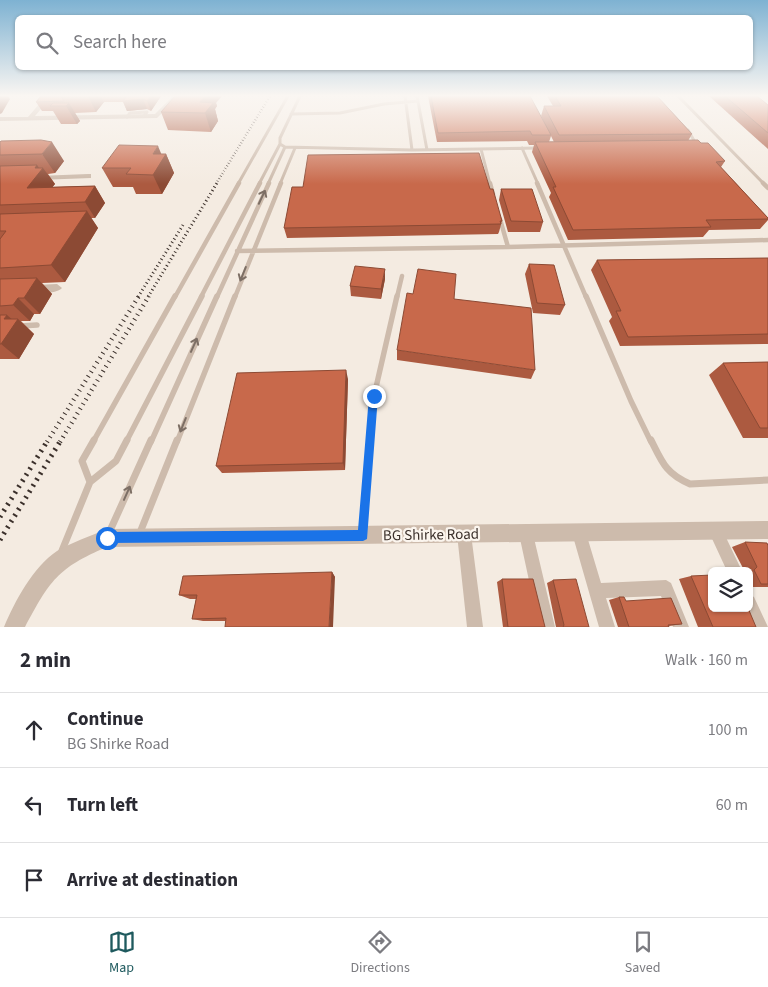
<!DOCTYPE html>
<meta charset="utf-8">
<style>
body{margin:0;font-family:"Source Sans 3",sans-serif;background:#f2f2f3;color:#2b2b33}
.controls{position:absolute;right:15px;bottom:15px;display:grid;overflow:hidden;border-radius:8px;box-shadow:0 1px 4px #0004}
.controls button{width:45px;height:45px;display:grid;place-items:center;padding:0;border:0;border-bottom:1px solid #e1e1e2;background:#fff;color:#2b2b33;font:25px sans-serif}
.stop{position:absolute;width:15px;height:15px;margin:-11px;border:4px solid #1a73e8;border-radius:50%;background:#fff}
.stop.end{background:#1a73e8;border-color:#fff;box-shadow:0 1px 5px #0008}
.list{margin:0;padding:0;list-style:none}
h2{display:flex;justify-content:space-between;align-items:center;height:65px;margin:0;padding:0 20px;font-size:21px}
h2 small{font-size:16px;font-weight:400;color:#7c7c81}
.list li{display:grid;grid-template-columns:32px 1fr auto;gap:15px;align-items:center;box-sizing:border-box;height:75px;padding:0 20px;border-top:1px solid #e1e1e2}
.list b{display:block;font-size:19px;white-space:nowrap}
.list p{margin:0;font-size:16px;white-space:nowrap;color:#7c7c81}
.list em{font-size:16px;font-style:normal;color:#7c7c81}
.icon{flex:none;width:28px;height:28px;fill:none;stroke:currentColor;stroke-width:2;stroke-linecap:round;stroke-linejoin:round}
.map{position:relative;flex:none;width:768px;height:627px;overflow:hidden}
.search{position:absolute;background:#fff;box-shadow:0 1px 4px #0004;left:15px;right:15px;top:15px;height:55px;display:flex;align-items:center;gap:12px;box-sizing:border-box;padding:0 18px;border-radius:8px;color:#7c7c81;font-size:19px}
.sheet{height:290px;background:#fff}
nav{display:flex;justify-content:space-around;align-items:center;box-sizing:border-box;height:70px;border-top:1px solid #e1e1e2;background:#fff;font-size:14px;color:#7c7c81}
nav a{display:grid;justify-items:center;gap:2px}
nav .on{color:#1f5a5e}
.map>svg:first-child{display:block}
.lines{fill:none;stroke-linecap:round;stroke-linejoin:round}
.service-far3{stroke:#cdbbac;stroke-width:3}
.service-far2{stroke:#cdbbac;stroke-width:4.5}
.service-far1{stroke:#cdbbac;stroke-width:5.5}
.service{stroke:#cdbbac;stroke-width:7}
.minor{fill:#cdbbac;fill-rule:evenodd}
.tertiary{fill:#cdbbac;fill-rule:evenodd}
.rail-far3{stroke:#3b302b;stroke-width:2.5;stroke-dasharray:0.5 2.5;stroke-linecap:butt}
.rail-far2{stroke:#3b302b;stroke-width:3;stroke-dasharray:1 3;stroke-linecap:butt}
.rail-far1{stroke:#3b302b;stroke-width:4.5;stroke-dasharray:1 4.5;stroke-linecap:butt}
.rail{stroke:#3b302b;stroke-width:5;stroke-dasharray:2 5;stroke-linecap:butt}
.wall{fill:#ac5a40;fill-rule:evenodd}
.shaded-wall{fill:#8c4a34}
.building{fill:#c8694b;stroke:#8c4a34}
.oneway{stroke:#7d6f65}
.route{fill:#1a73e8}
.labels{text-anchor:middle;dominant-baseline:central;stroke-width:4.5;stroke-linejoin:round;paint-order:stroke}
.near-street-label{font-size:15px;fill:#3b302b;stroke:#fbf5ee}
</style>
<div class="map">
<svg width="768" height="627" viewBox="0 0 768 627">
<rect width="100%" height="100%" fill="#f4ebe1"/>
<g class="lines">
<!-- service-far3 -->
<path class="service-far3" d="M300,96L280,138V144L285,147L412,150L538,148
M405,96L412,150
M417,96L427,150
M678,96L764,184
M291,114L340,113L384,104L418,101
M127,117L130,113L147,112L144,116
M688,130L696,144L694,146
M522,148L538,184
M481,149L490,184
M238,184L288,96
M259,184L280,144
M268,184L285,147
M280,184L295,148"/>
<!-- service-far2 -->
<path class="service-far2" d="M490,183L493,194
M537,183L586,297
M763,183L768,188
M500,219L508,247
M237,251L508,247L768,240
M175,297L239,183
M201,297L260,183
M217,297L269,183
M235,297L281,183
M397,297L402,276"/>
<!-- service-far1 -->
<path class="service-far1" d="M586,296L631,401L651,442
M20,326L37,325
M93,442L175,296
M126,442L202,296
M151,442L217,296
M177,442L235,296
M370,442L374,396L397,296"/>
<!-- service -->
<path class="service" d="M651,440C662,462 666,474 690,484L768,480
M90,482L82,461L94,440
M363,532L370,440
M108,535L151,440
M139,535L177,440
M61,553L90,482L116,461L127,440"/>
<!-- minor -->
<path class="minor" d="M46,96H52L35,116L155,114L173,96H179L157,118L0,121V117H28Z
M88,174H91V178L38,180L34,178L38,176Z
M57,284L62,288C56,294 36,295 30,289L35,285Z
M715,523L720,525L742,571H727L708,530L710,525Z
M579,526L584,528L586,533L601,583L666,580L671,583L689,627H673L661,596L606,598L615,627H599L572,533L574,528Z
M464,527L469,529L471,534L483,627H467L457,534L459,529Z
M526,527L531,529L533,534L555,627H539L519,534L521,529Z
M749,594L754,597L768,627H753L744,608H749Z"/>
<!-- tertiary -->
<path class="tertiary" d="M768,521V539L107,547C57,568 50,581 25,627H4C15,601 33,567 57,551C73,542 90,536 107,529Z"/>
<!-- rail-far3 -->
<path class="rail-far3" d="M216,184L270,96"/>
<!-- rail-far2 -->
<path class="rail-far2" d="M138,297L183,225
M148,297L217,183"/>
<!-- rail-far1 -->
<path class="rail-far1" d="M47,442L139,296
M60,442L149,296"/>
<!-- rail -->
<path class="rail" d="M0,517L48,440
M0,540L61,440"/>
</g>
<!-- wall -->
<path class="wall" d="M41,96H161L151,111L147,109L127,111L123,102H104L96,112L75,113L80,121L77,124H61L53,111H42L36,102Z
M428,96H530L547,129L541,116L544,106H553L547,96H657L692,134L688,141L701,143L725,161L721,167L768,218V220L760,229L709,230L703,237L568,240L549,197L551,193L532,152L534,145H529L527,141L437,142ZM551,136L554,142H549Z
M709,96H757L768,105V149Z
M216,103L217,106L215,109L218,121L211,132L168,130L161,112Z
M1,141L64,161L55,173L48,174L55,184L52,187L95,186L105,203L95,218H91L98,228L65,282L42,283L52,294L40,314H34L30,321H21L34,334L19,359H0V142Z
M161,154H166L174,173L162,194H136L133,187H113L102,168Z
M490,189L502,221L499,232L498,234L287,238L284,228Z
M501,189L543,222L540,232H508L499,200Z
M768,258V344L620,346L609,321L612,317L591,270L597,260Z
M529,264L565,305L560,315L533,313L525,274Z
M385,279L381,299L351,296L350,286Z
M397,350L535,370L531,379L397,360Z
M768,362V438H743L709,375L723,363Z
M348,379L345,470L222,473L216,466Z
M745,542L768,546V587H749V571H743L744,570L732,547Z
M332,572L335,577L225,621H203L192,619L196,599H190L179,595Z
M691,576L756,627H698L679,579Z
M502,579L545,627H503L497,582Z
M553,580L589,627H556L547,583Z
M619,597L626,601L682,624L669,626V627H618L609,600Z"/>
<!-- shaded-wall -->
<path class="shaded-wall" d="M0,96H8L10,99L2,113L0,114Z
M88,96H101L104,102L96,112Z
M124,96H131L143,99L147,109L127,111L123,101H126Z
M151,96H161L151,111L147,101Z
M205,96H222L216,103L217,106L215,109L218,121L211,132L205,113L200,102Z
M69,103L80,121L77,124L66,106Z
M52,142L64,161L55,173L42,154Z
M158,146L163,158L166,154L174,173L162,194L153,175V154Z
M37,165L41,171L43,168L55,184L39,204L27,188L35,168Z
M95,186L105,203L95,218L85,202Z
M87,211L98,228L65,282L51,265Z
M385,269V279L381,299V289Z
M37,278L52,294L40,314L24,298Z
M18,298L34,314L30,321L13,305Z
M7,315L15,322L18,319L34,334L19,359L1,344L4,319Z
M346,370L348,379L345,470L343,463Z
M332,572L335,577L333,627H329Z"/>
<!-- building -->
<path class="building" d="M41,96H61L64,101L36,102Z
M127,96H151L147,101L143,99L123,101Z
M175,96H205L200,102L213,103L205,113L161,112Z
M431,96H530L551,135H532L530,131L438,133Z
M555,96H657L692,134L559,135L544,106H561Z
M725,96H757L768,105V133Z
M53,103H69L66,106H50Z
M41,140L52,142L42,154L0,155V142L1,141Z
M698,140L701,143H708L725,161L716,162L768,218V219L706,220L711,227L573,230L553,187H556L535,142Z
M119,145L158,146L153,154H166L153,175L126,174L131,168H102Z
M479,153L490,189H493L502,221H500L501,224L284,228L292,187H303L308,155Z
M37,165L35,168H43L27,188L95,186L85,202L0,205V166Z
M501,189H532L543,222L511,221Z
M87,211L51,265L0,268V239L6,231H0V214Z
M768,258V334L628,337L616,311H621L597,260Z
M529,264L554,265L565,305L537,303Z
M355,266L385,269L381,289L350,286Z
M418,269L456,274L454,299L531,308L535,370L397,350L407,293L413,294Z
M37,278L24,298H18L13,305L0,306V279Z
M0,315H7L4,319H18L1,344H0Z
M768,362V428H760L723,363Z
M346,370L343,463L216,466L237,373Z
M745,542L767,543L768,546V584H761L754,570L757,567Z
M332,572L329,627H225L226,618L192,619L197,595H179L183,576Z
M712,575V608H748L756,627H713L691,576Z
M502,579H533L545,627H508Z
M576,579L589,627H563L564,625L553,580Z
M619,597H624L626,601L671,598L682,624L668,625L669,627H629Z"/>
<!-- one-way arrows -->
<defs><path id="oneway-shaft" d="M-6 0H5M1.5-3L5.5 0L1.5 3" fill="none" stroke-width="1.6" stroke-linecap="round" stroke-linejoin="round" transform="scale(1.25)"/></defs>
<g class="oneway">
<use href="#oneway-shaft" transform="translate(262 197) rotate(-65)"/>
<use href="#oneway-shaft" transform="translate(243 274) rotate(112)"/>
<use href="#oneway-shaft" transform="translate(194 345) rotate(-66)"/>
<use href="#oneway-shaft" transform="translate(183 425) rotate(112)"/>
<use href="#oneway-shaft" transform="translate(127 493) rotate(-66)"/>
</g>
<!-- sky -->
<linearGradient id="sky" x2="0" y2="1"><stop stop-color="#7eb2d2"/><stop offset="0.52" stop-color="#faf6f2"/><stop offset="1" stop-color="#faf6f2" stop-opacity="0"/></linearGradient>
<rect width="768" height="184" fill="url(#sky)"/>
<!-- route -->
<path class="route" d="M374,392L378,396L367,539L363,541L107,543L103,542L101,538L103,533L107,532L358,530L369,396Z"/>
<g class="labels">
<!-- near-street labels -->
<g class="near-street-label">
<text transform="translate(431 535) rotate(-1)">BG Shirke Road</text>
</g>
</g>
</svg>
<div class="controls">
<button><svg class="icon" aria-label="layers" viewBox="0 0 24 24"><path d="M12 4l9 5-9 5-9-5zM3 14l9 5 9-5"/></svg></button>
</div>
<div class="stop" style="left:107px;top:538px"></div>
<div class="stop end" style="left:374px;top:396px"></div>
<div class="search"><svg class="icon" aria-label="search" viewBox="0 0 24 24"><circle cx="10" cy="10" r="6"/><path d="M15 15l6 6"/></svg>Search here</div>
</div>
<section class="sheet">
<h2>2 min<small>Walk · 160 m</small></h2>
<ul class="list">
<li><svg class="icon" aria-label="ahead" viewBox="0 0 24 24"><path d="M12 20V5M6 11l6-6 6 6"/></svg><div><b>Continue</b><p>BG Shirke Road</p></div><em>100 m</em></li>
<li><svg class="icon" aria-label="left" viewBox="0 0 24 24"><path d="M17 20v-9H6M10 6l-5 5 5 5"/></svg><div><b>Turn left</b></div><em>60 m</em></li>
<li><svg class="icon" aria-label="arrive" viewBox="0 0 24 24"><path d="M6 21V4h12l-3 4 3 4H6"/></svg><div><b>Arrive at destination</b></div></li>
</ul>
</section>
<nav>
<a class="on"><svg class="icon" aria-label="map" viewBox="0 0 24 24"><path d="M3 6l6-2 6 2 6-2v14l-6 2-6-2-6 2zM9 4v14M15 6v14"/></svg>Map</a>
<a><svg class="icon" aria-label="directions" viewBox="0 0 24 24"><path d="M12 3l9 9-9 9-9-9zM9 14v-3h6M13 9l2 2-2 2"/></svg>Directions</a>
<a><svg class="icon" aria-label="saved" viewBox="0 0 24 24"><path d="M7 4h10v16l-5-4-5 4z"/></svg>Saved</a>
</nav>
